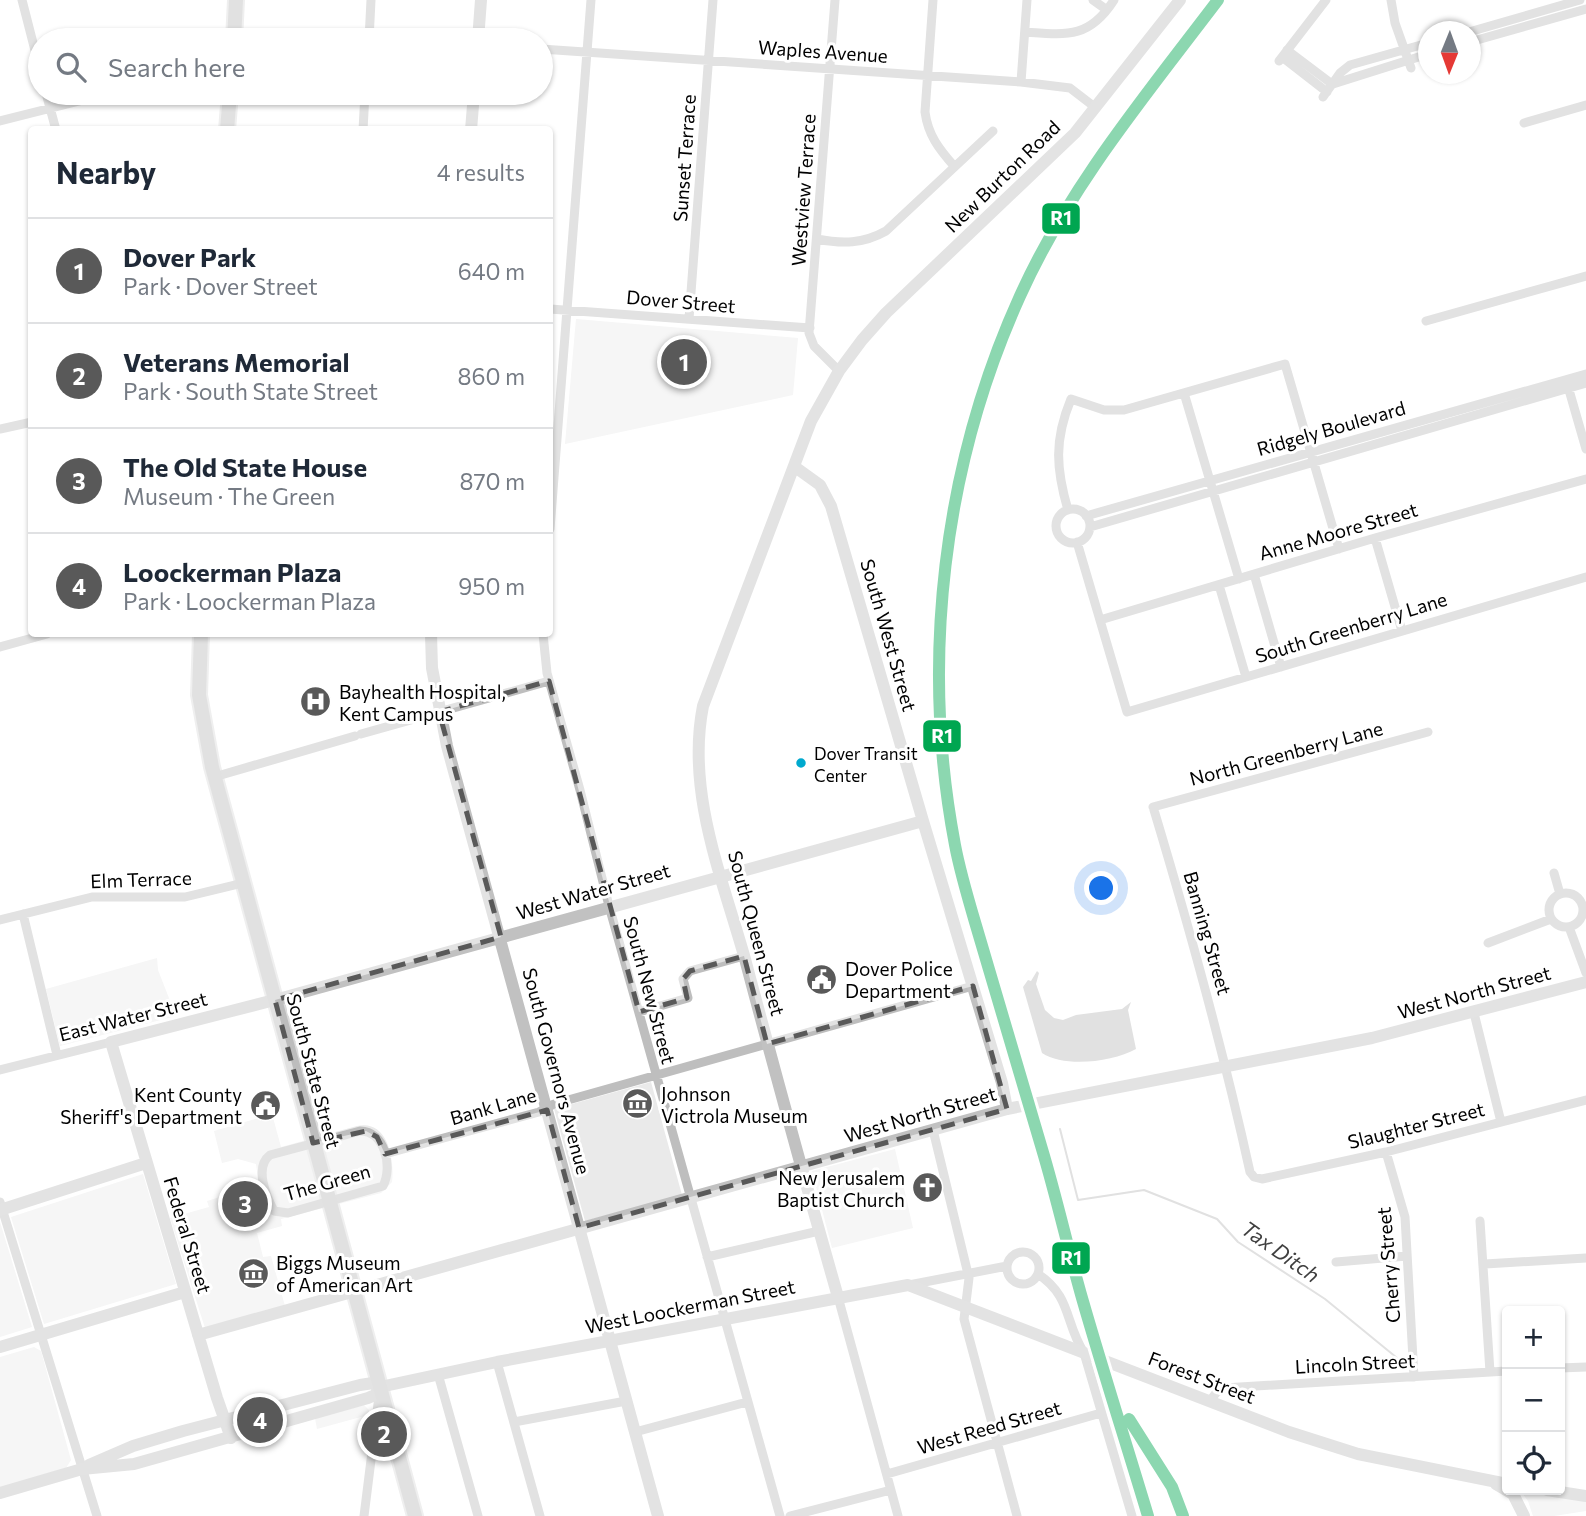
<!DOCTYPE html>
<meta charset="utf-8">
<style>
body{margin:0;font-family:Commissioner,sans-serif;background:#f2f2f3;color:#1f2937}
.controls{position:absolute;right:21px;bottom:21px;display:grid;overflow:hidden;border-radius:7px;box-shadow:0 2px 5px #0004}
.controls button{width:63px;height:63px;display:grid;place-items:center;padding:0;border:0;border-bottom:2px solid #e0e1e3;background:#fff;color:#1f2937;font:35px sans-serif}
.compass{position:absolute;left:1418px;top:21px;width:63px;height:63px;border-radius:50%;background:#fff;box-shadow:0 2px 5px #0004;rotate:181deg}
.you{position:absolute;left:1102px;top:889px;width:24px;height:24px;margin:-18px;border:5px solid #fff;border-radius:50%;background:#1a73e8;box-shadow:0 0 0 10px #1a73e833}
.badge{display:grid;place-items:center;width:46px;height:46px;border-radius:50%;background:#595959;color:#fff;font-size:23px;font-weight:700}
.pin{position:absolute;translate:-50% -50%;border:4px solid #fff;box-shadow:0 2px 7px #0006}
.list{margin:0;padding:0;list-style:none}
h2{display:flex;justify-content:space-between;align-items:center;height:91px;margin:0;padding:0 28px;font-size:30px}
h2 small{font-size:23px;font-weight:400;color:#747a83}
.list li{display:grid;grid-template-columns:46px 1fr auto;gap:21px;align-items:center;box-sizing:border-box;height:105px;padding:0 28px;border-top:2px solid #e0e1e3}
.list b{display:block;font-size:26px;white-space:nowrap}
.list p{margin:0;font-size:23px;white-space:nowrap;color:#747a83}
.list em{font-size:23px;font-style:normal;color:#747a83}
.icon{flex:none;width:38px;height:38px;fill:none;stroke:currentColor;stroke-width:2;stroke-linecap:round;stroke-linejoin:round}
.map{position:relative;flex:none;width:1586px;height:1516px;overflow:hidden}
.search{position:absolute;background:#fff;box-shadow:0 2px 5px #0004;left:28px;top:28px;width:525px;height:77px;display:flex;align-items:center;gap:18px;box-sizing:border-box;padding:0 24px;border-radius:38px;color:#747a83;font-size:26px}
.panel{position:absolute;background:#fff;box-shadow:0 2px 5px #0004;left:28px;top:126px;width:525px;height:511px;border-radius:7px}
.map>svg:first-child{display:block}
.green{fill:#eaeaea}
.water{fill:#bcbcbc}
.lines{fill:none;stroke-linecap:round;stroke-linejoin:round}
.stream{stroke:#bcbcbc;stroke-width:2}
.primary-casing{stroke:#dbdbdb;stroke-width:18}
.street{stroke:#bebebe;stroke-width:9}
.secondary{stroke:#c1c1c1;stroke-width:12}
.primary{stroke:#bdbdbd;stroke-width:14}
.rail-1-casing{stroke:#fff;stroke-width:18}
.rail-1{stroke:#00a651;stroke-width:12}
.marked{fill:none;stroke:#595959;stroke-width:5;stroke-dasharray:14 9;stroke-linejoin:round}
.bus-dot{fill:#00a9ce;stroke:#fff;stroke-width:2.5}
.labels{text-anchor:middle;dominant-baseline:central;stroke-width:6;stroke-linejoin:round;paint-order:stroke}
.bus-label{font-size:17px;fill:#000;stroke:#fff;text-anchor:start}
.street-label{font-size:19px;fill:#000;stroke:#fff}
.poi-label{font-size:19px;fill:#000;stroke:#fff;text-anchor:start}
.water-label{font-size:21px;font-style:italic;fill:#404040;stroke:#fff}
.line-badge{stroke:#fff;stroke-width:2.5}
.badge-label{font-size:19px;text-anchor:middle;font-weight:bold;fill:#fff}
</style>
<div class="map">
<svg width="1586" height="1516" viewBox="0 0 1586 1516">
<rect width="100%" height="100%" fill="#fff"/>
<!-- green -->
<path class="green" d="M576,319L798,338L793,395L565,444Z
M157,958L158,970L176,1016L60,1046L46,989Z
M651,1082L682,1195L585,1221L554,1109Z
M272,1114L281,1147L357,1126C387,1119 395,1158 392,1182L381,1193L281,1219L282,1226L257,1233L263,1257L271,1256L285,1306L205,1328L170,1218L209,1207L207,1201L259,1185L256,1164L238,1159L222,1163L214,1131Z
M895,1149L913,1228L832,1248L812,1171Z
M143,1174L176,1284L44,1324L11,1217Z
M0,1222L32,1327L0,1337Z
M34,1347L41,1351L71,1460L66,1468L0,1488V1357Z
M364,1405L369,1410L368,1415L317,1429L315,1418Z
M1520,1490L1586,1500V1511L1554,1516H1533L1528,1501Z"/>
<!-- water -->
<path class="water" d="M1037,971L1039,973L1036,984L1045,1010L1054,1018L1063,1020L1076,1015L1122,1009L1131,1002L1128,1010L1136,1049C1112,1062 1065,1068 1042,1053L1023,987L1028,980L1031,981Z"/>
<g class="lines">
<!-- stream -->
<path class="stream" d="M1060,1129L1078,1200L1144,1190L1217,1219L1238,1242L1325,1299L1402,1362"/>
<defs>
<path id="primary" d="M234,40L236,0
M227,130L230,93
M201,634L199,695L212,767L415,1516"/>
</defs>
<!-- primary casing -->
<use href="#primary" class="primary-casing"/>
<!-- street -->
<path class="street" d="M22,0L40,70
M835,0L809,333L814,346L839,371
M933,0L925,112C928,135 939,149 954,166
M1093,0L1107,10
M1391,0L1395,23L1411,68
M1025,32C1066,35 1089,39 1114,0
M1469,32L1580,0
M369,39L397,40
M369,40L371,0
M1470,42L1586,9
M541,49L1021,82L1070,88L1096,108
M1287,50L1332,84
M1282,57L1327,92
M1279,61L1326,0
M1021,82L1027,0
M1333,84L1428,54
M46,93L56,130
M1323,97L1340,73L1350,65L1428,43
M0,121L111,93
M1524,123L1586,105
M363,130L365,93
M817,239C842,244 863,244 886,231L993,131
M550,309L810,328
M689,319L713,0
M1426,321L1586,276
M1567,383L1586,449
M1184,393L1239,579
M0,429L32,422
M1056 526a17 17 0 1 1 34 0a17 17 0 1 1-34 0Z
M1068,510C1056,469 1054,440 1071,399L1104,410H1124L1285,364L1339,549
M1086,516L1586,374
M1090,527L1586,383
M550,529L591,0
M1375,538L1402,631
M1077,542L1127,712L1586,577
M1254,574L1281,667
M1219,585L1246,677
M1100,620L1375,538L1586,479
M543,634L547,673L580,790L609,906L780,1516
M0,647L47,634
M361,734L549,681
M214,777L355,736
M1153,807L1428,732
M1154,810C1190,930 1223,1049 1250,1172L1254,1177L1262,1179L1386,1152L1586,1100
M1554,873L1560,894
M1549 910a17 17 0 1 1 34 0a17 17 0 1 1-34 0Z
M23,914L57,1055
M0,920L92,897H185L243,883
M1569,927L1586,973
M1488,943L1551,919
M639,1012L688,998L683,979L690,971L744,956
M1474,1013L1501,1122
M0,1070L111,1042
M933,1130L969,1278L964,1319L1017,1516
M360,1131C385,1131 393,1167 383,1186L288,1213L274,1211C266,1196 254,1167 270,1155Z
M1386,1152L1405,1217L1414,1377
M385,1154L539,1112L554,1104L973,986
M0,1202L97,1516
M1480,1221L1490,1372
M1007 1268a16 16 0 1 1 32 0a16 16 0 1 1-32 0Z
M707,1257L819,1231
M1336,1262L1407,1256
M1485,1264L1586,1258
M1038,1274C1072,1297 1064,1321 1084,1353L1132,1516
M909,1285L1007,1266
M838,1297L898,1516
M497,1362L540,1516
M1560,1368L1586,1367
M438,1374L478,1516
M1210,1401L1216,1393L1224,1388L1507,1371
M514,1422L626,1401
M635,1432L747,1402
M372,1456L379,1448L395,1444
M887,1474L1101,1413
M364,1516L379,1396
M790,1516L891,1490"/>
<!-- secondary -->
<path class="secondary" d="M478,40L481,0
M471,130L474,93
M795,467L820,485L831,506L923,821L1002,1083L1007,1109
M431,634L432,668L447,746L658,1516
M0,1210L146,1163
M838,1297C806,1185 775,1072 745,959C722,877 686,792 703,706L811,421L839,371L862,340L886,313L1075,133L1180,0
M198,1335L1007,1109L1372,1038L1586,982
M0,1347L185,1292
M380,1387L497,1362L908,1285L1289,1432L1358,1454L1507,1484
M231,1438L217,1398L111,1042L282,998L923,821
M89,1465L133,1446L183,1431L360,1385L373,1383L380,1387
M1496,1484L1513,1494L1524,1516
M1547,1490L1586,1496
M0,1493L82,1469L134,1464L368,1398L375,1395L380,1387"/>
<!-- primary -->
<use href="#primary" class="primary"/>
<defs>
<path id="rail-1" d="M1129,1419L1172,1487L1183,1516
M1148,1516C1126,1443 1103,1371 1082,1298C1068,1249 1057,1199 1042,1149C1022,1079 1000,1009 980,939C971,908 961,877 955,845C920,661 943,466 1020,296C1069,187 1146,95 1218,0"/>
</defs>
<!-- rail-1 casing -->
<use href="#rail-1" class="rail-1-casing"/>
<!-- rail-1 -->
<use href="#rail-1" class="rail-1"/>
</g>
<!-- marked area -->
<path d="M0 0H1586V1516H0ZM549,681L639,1012L687,998L683,979L690,971L744,956L767,1044L973,986L1007,1109L579,1228L547,1110L385,1154L377,1137L366,1131L313,1143L275,1000L501,937L439,712Z" fill="#fff" fill-opacity=".55" fill-rule="evenodd"/>
<path class="marked" d="M549,681L639,1012L687,998L683,979L690,971L744,956L767,1044L973,986L1007,1109L579,1228L547,1110L385,1154L377,1137L366,1131L313,1143L275,1000L501,937L439,712Z"/>
<!-- icons -->
<defs>
<symbol id="hospital-disc" viewBox="-11 -11 22 22"><circle r="9.5" fill="#595959" stroke="#fff"/><path d="M-5-5h3v3.5h4V-5h3V5h-3V1.5h-4V5h-3Z" fill="#fff"/></symbol>
<symbol id="civic-disc" viewBox="-11 -11 22 22"><circle r="9.5" fill="#595959" stroke="#fff"/><path d="M-.6-6.5H3V-4.5H.6V-3L4-1V1h2V6H-6V1h2V-1L-.6-3ZM-1.2 2.5V6h2.4V2.5Z" fill="#fff"/></symbol>
<symbol id="museum-disc" viewBox="-11 -11 22 22"><circle r="9.5" fill="#595959" stroke="#fff"/><path d="M0-6L6-3V-2H-6V-3ZM-5-1h2V3h-2ZM-1-1h2V3h-2ZM3-1h2V3H3ZM-6 4H6V6H-6Z" fill="#fff"/></symbol>
<symbol id="church-disc" viewBox="-11 -11 22 22"><circle r="9.5" fill="#595959" stroke="#fff"/><path d="M-1.2-6h2.4v3.5h3.3v2.4h-3.3V6h-2.4V-.1h-3.3v-2.4h3.3Z" fill="#fff"/></symbol>
</defs>
<g fill-rule="evenodd">
<use href="#hospital-disc" x="298" y="684" width="35" height="35"/>
<use href="#civic-disc" x="804" y="962" width="35" height="35"/>
<use href="#museum-disc" x="620" y="1086" width="35" height="35"/>
<use href="#civic-disc" x="248" y="1088" width="35" height="35"/>
<use href="#church-disc" x="910" y="1170" width="35" height="35"/>
<use href="#museum-disc" x="236" y="1256" width="35" height="35"/>
</g>
<!-- markers -->
<circle class="bus-dot" cx="801" cy="763" r="6"/>
<g class="labels">
<!-- bus labels -->
<g class="bus-label">
<text x="814" y="753">Dover Transit<tspan x="814" dy="22">Center</tspan></text>
</g>
<!-- street labels -->
<g class="street-label">
<text transform="translate(823 51) rotate(4)">Waples Avenue</text>
<text transform="translate(684 158) rotate(-86)">Sunset Terrace</text>
<text transform="translate(1002 176) rotate(-44)">New Burton Road</text>
<text transform="translate(803 190) rotate(-86)">Westview Terrace</text>
<text transform="translate(681 301) rotate(5)">Dover Street</text>
<text transform="translate(1331 428) rotate(-16)">Ridgely Boulevard</text>
<text transform="translate(1338 531) rotate(-16)">Anne Moore Street</text>
<text transform="translate(1351 627) rotate(-17)">South Greenberry Lane</text>
<text transform="translate(889 635) rotate(74)">South West Street</text>
<text transform="translate(1286 753) rotate(-15)">North Greenberry Lane</text>
<text transform="translate(141 879) rotate(-2)">Elm Terrace</text>
<text transform="translate(593 891) rotate(-16)">West Water Street</text>
<text transform="translate(757 933) rotate(75)">South Queen Street</text>
<text transform="translate(1208 933) rotate(74)">Banning Street</text>
<text transform="translate(650 990) rotate(75)">South New Street</text>
<text transform="translate(1474 992) rotate(-15)">West North Street</text>
<text transform="translate(133 1016) rotate(-14)">East Water Street</text>
<text transform="translate(314 1071) rotate(75)">South State Street</text>
<text transform="translate(557 1071) rotate(75)">South Governors Avenue</text>
<text transform="translate(493 1106) rotate(-16)">Bank Lane</text>
<text transform="translate(920 1114) rotate(-16)">West North Street</text>
<text transform="translate(1416 1125) rotate(-14)">Slaughter Street</text>
<text transform="translate(327 1182) rotate(-16)">The Green</text>
<text transform="translate(188 1235) rotate(73)">Federal Street</text>
<text transform="translate(1388 1265) rotate(-95)">Cherry Street</text>
<text transform="translate(690 1306) rotate(-11)">West Loockerman Street</text>
<text transform="translate(1355 1363) rotate(-3)">Lincoln Street</text>
<text transform="translate(1202 1377) rotate(21)">Forest Street</text>
<text transform="translate(989 1427) rotate(-16)">West Reed Street</text>
</g>
<!-- poi labels -->
<g class="poi-label">
<text x="339" y="691">Bayhealth Hospital,<tspan x="339" dy="22">Kent Campus</tspan></text>
<text x="845" y="968">Dover Police<tspan x="845" dy="22">Department</tspan></text>
<text x="661" y="1093">Johnson<tspan x="661" dy="22">Victrola Museum</tspan></text>
<text x="242" y="1094" text-anchor="end">Kent County<tspan x="242" dy="22">Sheriff's Department</tspan></text>
<text x="905" y="1177" text-anchor="end">New Jerusalem<tspan x="905" dy="22">Baptist Church</tspan></text>
<text x="276" y="1262">Biggs Museum<tspan x="276" dy="22">of American Art</tspan></text>
</g>
<!-- water labels -->
<g class="water-label">
<text transform="translate(1281 1251) rotate(35)">Tax Ditch</text>
</g>
</g>
<g class="line-badge">
<rect x="1041" y="202" width="40" height="33" rx="7" fill="#00a651"/>
<rect x="922" y="719" width="40" height="34" rx="7" fill="#00a651"/>
<rect x="1051" y="1241" width="40" height="34" rx="7" fill="#00a651"/>
</g>
<g class="badge-label">
<text x="1061" y="225">R1</text>
<text x="942" y="743">R1</text>
<text x="1071" y="1265">R1</text>
</g>
</svg>
<div class="controls">
<button>+</button>
<button>−</button>
<button><svg class="icon" aria-label="locate" viewBox="0 0 24 24"><circle cx="12" cy="12" r="6"/><path d="M12 2v4M12 18v4M2 12h4M18 12h4"/></svg></button>
</div>
<svg class="compass" viewBox="-18 -18 36 36"><path d="M0-13l5 13h-10z" fill="#e53935"/><path d="M0 13l5-13h-10z" fill="#747a83"/></svg>
<div class="you"></div>
<div class="pin badge" style="left:684px;top:362px">1</div>
<div class="pin badge" style="left:384px;top:1434px">2</div>
<div class="pin badge" style="left:245px;top:1204px">3</div>
<div class="pin badge" style="left:260px;top:1420px">4</div>
<div class="search"><svg class="icon" aria-label="search" viewBox="0 0 24 24"><circle cx="10" cy="10" r="6"/><path d="M15 15l6 6"/></svg>Search here</div>
<section class="panel">
<h2>Nearby<small>4 results</small></h2>
<ul class="list">
<li><span class="badge">1</span><div><b>Dover Park</b><p>Park · Dover Street</p></div><em>640 m</em></li>
<li><span class="badge">2</span><div><b>Veterans Memorial</b><p>Park · South State Street</p></div><em>860 m</em></li>
<li><span class="badge">3</span><div><b>The Old State House</b><p>Museum · The Green</p></div><em>870 m</em></li>
<li><span class="badge">4</span><div><b>Loockerman Plaza</b><p>Park · Loockerman Plaza</p></div><em>950 m</em></li>
</ul>
</section>
</div>
